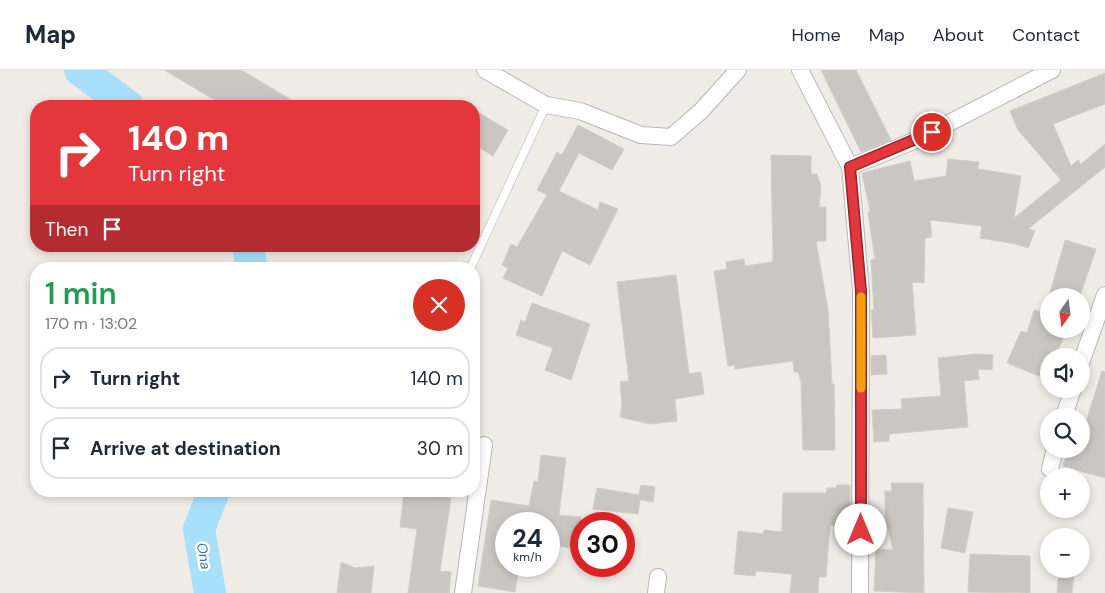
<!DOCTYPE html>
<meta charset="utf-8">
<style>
:root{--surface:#fff;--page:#f6f6f7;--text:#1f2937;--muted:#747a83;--line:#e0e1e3}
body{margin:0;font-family:"DM Sans",sans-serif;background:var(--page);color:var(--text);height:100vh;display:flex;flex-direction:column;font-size:19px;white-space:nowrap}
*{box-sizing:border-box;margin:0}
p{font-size:16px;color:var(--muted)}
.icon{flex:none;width:28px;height:28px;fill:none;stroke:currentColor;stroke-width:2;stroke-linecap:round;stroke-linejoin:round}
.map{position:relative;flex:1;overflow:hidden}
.sheet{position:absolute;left:30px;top:192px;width:450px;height:235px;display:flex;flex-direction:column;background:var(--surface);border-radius:20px;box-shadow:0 2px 8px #0003}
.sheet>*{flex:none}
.top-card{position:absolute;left:30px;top:30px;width:450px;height:152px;border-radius:20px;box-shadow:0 2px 8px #0003;background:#e3373c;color:#fff;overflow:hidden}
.needle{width:32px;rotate:194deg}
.tools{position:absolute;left:1040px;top:218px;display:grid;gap:10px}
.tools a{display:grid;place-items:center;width:50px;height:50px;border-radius:50%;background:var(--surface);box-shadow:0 2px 8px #0003;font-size:25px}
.speed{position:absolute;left:495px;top:442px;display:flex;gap:10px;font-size:25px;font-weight:700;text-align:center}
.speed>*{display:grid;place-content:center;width:65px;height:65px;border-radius:50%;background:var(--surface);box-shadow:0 2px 8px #0003;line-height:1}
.speed small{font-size:12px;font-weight:400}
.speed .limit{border:8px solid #d22;background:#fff;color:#111}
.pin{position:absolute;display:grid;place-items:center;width:42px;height:42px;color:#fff;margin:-21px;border:2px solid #fff;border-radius:50%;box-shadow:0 1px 5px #0007}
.me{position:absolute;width:55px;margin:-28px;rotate:0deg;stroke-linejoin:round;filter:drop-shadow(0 0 4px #0008)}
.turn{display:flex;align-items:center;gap:18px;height:105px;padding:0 15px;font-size:22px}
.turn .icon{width:65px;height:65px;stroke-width:2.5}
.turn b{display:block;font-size:35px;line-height:42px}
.then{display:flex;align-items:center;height:48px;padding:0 15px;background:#0003;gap:10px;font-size:19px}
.round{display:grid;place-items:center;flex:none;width:52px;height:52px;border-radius:26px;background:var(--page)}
.summary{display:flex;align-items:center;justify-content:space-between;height:85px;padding:0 15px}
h1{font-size:30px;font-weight:600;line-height:38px;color:#1e9e55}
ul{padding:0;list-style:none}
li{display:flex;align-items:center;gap:15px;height:62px;margin:0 10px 8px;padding:0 5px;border:2px solid var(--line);border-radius:20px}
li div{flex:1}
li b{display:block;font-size:19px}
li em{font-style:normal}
header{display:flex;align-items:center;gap:30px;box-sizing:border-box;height:70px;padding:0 25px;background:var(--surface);border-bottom:1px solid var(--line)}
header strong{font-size:24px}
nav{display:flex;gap:28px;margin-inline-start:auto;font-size:18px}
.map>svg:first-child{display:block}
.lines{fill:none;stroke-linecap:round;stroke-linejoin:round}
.river{stroke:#a8e0fc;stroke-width:32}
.building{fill:#cac7c2;stroke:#d3cdc4}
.service-casing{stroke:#b3b6ba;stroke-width:9}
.minor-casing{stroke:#b3b6ba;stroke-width:18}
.service{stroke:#fff;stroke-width:8}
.minor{stroke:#fff;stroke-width:16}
.route-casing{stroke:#942427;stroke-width:12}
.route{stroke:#e3373c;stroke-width:9}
.slow{stroke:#f59e0b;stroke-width:9}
.labels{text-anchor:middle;stroke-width:5;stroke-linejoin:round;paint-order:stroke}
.water-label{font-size:14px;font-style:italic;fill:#3f779c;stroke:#fff}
</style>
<header>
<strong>Map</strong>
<nav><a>Home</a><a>Map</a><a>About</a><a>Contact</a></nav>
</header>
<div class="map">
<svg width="1105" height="523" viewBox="0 0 1105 523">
<rect width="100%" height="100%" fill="#efece5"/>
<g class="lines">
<path class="river" d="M 80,0 L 128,36
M 248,176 L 252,199
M 210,523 L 199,459 L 214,421"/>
</g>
<path class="building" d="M 164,0 L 241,0 L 302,36 L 225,36 Z
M 821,0 L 856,0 L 891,70 L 861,82 Z
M 1105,3 L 1105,34 L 1053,54 L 1071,96 L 1078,90 L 1081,94 L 1105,74 L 1105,97 L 1028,159 L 1035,161 L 1028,178 L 1016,174 L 980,168 L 982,156 L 930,150 L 932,167 L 925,168 L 924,213 L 912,212 L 916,265 L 873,268 L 871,240 L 874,240 L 871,190 L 875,189 L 868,142 L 870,141 L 862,103 L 910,91 L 914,111 L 946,106 L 948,89 L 979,92 L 978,99 L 1021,106 L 1014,148 L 1061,110 L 1018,60 L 1010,41 Z
M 474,40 L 508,60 L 493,86 L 474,74 Z
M 578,55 L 624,79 L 612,100 L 579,83 L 559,121 L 598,140 L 600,132 L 618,139 L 590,195 L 562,181 L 542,226 L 503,208 L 508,198 L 502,195 L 511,174 L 517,177 L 547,125 L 537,120 L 557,82 L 562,85 Z
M 771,85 L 811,86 L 811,104 L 817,104 L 821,116 L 819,137 L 826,137 L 826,171 L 816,171 L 828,239 L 832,314 L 834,314 L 835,380 L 803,380 L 801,312 L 798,302 L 794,302 L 793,291 L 735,299 L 734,295 L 728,296 L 714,201 L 727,199 L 726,192 L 744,189 L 745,196 L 773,192 Z
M 1065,170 L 1096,179 L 1080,226 L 1049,226 Z
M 676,205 L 689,304 L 701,302 L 704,324 L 675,329 L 677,351 L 650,354 L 620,347 L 622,335 L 620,312 L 629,311 L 617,212 Z
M 532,233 L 590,254 L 571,310 L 545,300 L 553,278 L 516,265 L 521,250 L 525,252 Z
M 1034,240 L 1049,244 L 1049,259 L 1067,259 L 1055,286 L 1049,286 L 1049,310 L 1007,293 L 1021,261 L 1027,263 Z
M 976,284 L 993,285 L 992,300 L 978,299 L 979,309 L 964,311 L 968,357 L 889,364 L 889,371 L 874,372 L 872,340 L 902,339 L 901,329 L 941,326 L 938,288 Z
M 886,285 L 887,304 L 871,305 L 871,286 Z
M 1102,301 L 1105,302 L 1105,408 L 1063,396 L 1068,379 L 1081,379 L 1081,351 L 1086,352 Z
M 541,385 L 566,388 L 559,445 L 581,447 L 581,480 L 549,474 L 549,454 L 506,454 L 506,496 L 519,496 L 515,522 L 478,516 L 491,430 L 529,436 L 534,411 L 538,412 Z
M 891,413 L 923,413 L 924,523 L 874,521 L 876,479 L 893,480 L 885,444 L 885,421 L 892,421 Z
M 641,415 L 655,417 L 653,432 L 640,430 L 638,444 L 593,439 L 597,418 L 639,425 Z
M 837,415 L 850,415 L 850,455 L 830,455 L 826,507 L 819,507 L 818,523 L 790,523 L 792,504 L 756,501 L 755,506 L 734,504 L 738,461 L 763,464 L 764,460 L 782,462 L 783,423 L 826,423 L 827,418 L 836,418 Z
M 404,422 L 451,428 L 440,501 L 451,502 L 449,523 L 408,523 L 417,459 L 400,457 Z
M 948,438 L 973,442 L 965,483 L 941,478 Z
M 970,484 L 1030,486 L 1030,523 L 968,522 Z
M 341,492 L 355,498 L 374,496 L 371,523 L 337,523 Z
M 1059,500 L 1074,501 L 1072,523 L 1057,523 Z"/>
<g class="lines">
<defs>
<path id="service" d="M 470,199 L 546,35"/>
<path id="minor" d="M 485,0 L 546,35 L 580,41 L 641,65 L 671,67 L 701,41 L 738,0
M 800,0 L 850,97 L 861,221 L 860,523
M 850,97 L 916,70 L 1052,0
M 1081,293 L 1105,225
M 1064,346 L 1073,319
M 1050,399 L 1055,379
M 463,523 L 484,375
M 656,523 L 658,507"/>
</defs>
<use href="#service" class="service-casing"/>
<use href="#minor" class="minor-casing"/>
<use href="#service" class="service"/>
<use href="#minor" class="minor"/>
</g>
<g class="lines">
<defs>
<path id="route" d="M 861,460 L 861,221 L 850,97 L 932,62"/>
</defs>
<use href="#route" class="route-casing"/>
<use href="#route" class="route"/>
<path class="slow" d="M 861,318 L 861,227"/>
</g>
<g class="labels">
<g class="water-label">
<text transform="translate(204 486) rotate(80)" y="5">Ona</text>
</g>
</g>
</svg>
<div class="tools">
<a><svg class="needle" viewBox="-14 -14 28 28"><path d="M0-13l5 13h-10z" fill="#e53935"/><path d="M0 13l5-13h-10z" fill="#747a83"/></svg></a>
<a><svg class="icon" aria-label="sound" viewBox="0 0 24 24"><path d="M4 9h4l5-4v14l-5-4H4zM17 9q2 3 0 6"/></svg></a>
<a><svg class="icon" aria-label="search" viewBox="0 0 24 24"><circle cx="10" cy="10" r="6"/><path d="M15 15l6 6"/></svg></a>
<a>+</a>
<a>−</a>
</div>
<div class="speed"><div>24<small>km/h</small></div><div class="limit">30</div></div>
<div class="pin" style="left:932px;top:62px;background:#d93025"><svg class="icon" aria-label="arrive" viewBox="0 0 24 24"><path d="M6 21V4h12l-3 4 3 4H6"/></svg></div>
<svg class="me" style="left:861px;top:460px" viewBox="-20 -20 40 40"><circle r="19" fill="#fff"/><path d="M0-13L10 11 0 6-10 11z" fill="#e3373c"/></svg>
<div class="top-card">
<div class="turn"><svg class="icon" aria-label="right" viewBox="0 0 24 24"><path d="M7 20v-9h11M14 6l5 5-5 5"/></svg><div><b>140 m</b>Turn right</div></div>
<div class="then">Then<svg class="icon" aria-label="arrive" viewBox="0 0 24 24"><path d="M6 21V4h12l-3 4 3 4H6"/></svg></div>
</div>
<section class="sheet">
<div class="summary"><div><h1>1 min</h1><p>170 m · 13:02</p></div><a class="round" style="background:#d93025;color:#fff"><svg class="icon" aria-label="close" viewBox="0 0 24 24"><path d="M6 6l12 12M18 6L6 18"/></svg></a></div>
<ul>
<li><svg class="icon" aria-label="right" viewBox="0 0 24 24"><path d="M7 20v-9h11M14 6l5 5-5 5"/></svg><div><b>Turn right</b></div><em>140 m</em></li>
<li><svg class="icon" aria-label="arrive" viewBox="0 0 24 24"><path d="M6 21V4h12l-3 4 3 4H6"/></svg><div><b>Arrive at destination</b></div><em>30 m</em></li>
</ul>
</section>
</div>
